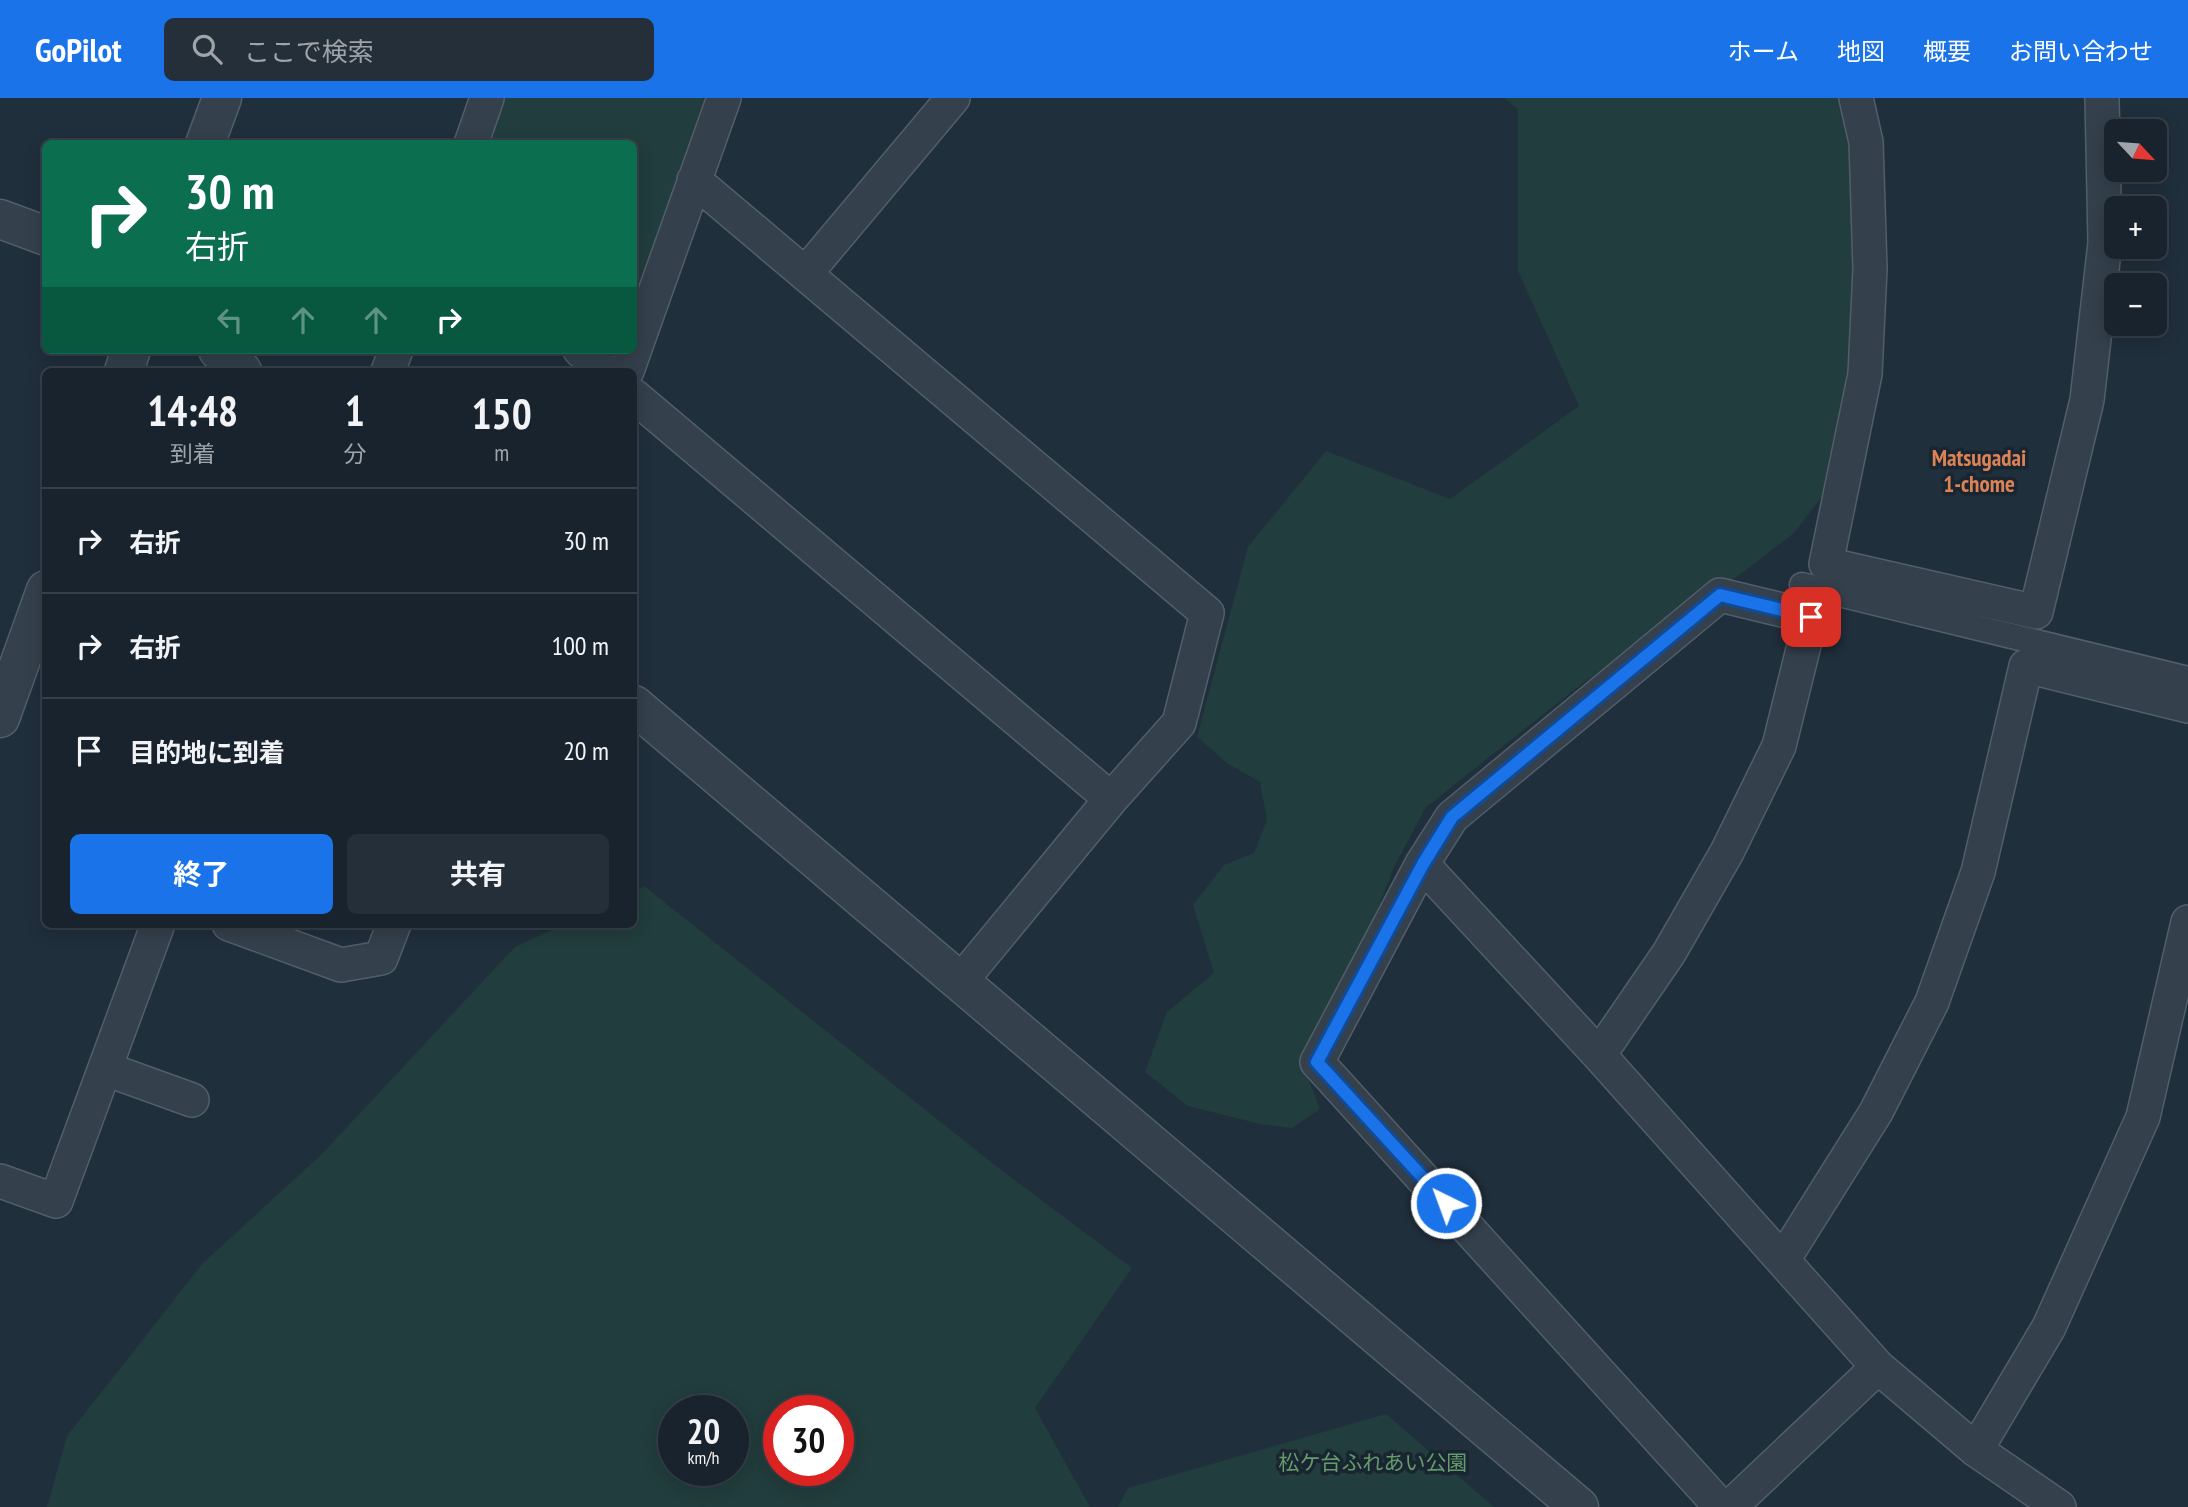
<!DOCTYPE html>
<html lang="ja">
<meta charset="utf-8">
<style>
:root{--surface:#18232d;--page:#252f39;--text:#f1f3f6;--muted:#9fa4aa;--line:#364049;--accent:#1a73e8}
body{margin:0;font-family:"PT Sans Narrow","Noto Sans JP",sans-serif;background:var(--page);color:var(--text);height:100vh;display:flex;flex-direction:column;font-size:26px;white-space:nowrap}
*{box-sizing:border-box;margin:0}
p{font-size:23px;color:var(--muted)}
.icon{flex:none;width:38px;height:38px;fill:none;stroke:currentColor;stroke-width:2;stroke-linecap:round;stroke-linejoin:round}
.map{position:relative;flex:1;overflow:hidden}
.panel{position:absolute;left:42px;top:270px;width:595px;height:560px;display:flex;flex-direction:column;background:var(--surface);border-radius:10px;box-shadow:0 4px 18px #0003,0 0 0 2px var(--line)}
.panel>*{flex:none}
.hud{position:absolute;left:42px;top:42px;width:595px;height:214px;border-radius:10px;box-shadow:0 4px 18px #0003,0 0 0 2px var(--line);background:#0b6e4f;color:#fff;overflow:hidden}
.needle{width:46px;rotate:116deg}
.fabs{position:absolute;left:2104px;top:21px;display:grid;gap:14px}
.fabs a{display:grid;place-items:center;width:63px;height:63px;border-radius:10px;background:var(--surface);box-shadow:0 4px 18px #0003,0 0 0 2px var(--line);font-size:35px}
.speed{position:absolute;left:658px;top:1297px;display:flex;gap:14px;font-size:35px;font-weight:700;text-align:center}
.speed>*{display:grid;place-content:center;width:91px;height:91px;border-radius:50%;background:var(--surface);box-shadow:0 4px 18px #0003,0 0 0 2px var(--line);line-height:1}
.speed small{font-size:18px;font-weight:400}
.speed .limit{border:10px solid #d22;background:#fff;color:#111}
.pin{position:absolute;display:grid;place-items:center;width:60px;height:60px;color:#fff;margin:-30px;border-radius:14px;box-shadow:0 4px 10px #0006}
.me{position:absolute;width:77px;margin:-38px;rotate:318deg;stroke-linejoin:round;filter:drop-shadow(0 0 5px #0008)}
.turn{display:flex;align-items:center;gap:24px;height:147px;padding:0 28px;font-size:32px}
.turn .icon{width:91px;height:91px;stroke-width:2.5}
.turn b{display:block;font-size:49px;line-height:60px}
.lanes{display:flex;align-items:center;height:66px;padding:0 28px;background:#0003;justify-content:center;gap:35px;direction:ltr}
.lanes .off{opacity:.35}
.eta{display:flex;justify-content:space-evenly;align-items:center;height:119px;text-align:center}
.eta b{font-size:42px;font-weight:700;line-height:49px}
.action{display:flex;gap:14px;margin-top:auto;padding:14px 28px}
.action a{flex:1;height:80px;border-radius:10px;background:var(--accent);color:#fff;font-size:28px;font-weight:700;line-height:80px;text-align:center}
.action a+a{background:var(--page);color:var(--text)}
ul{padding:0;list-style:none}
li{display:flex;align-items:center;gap:21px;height:105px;padding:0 28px;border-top:2px solid var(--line)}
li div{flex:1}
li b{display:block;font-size:26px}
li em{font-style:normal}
header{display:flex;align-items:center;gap:42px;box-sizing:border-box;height:98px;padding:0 35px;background:var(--accent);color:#fff}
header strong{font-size:33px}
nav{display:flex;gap:38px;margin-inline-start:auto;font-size:24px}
.search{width:490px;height:63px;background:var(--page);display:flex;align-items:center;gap:18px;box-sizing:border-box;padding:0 24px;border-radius:10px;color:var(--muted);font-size:26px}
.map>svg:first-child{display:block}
.green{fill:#223d3d;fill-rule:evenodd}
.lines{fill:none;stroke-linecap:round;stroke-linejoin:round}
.pedestrian-casing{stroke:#525e6a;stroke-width:27}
.minor-casing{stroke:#525e6a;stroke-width:36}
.tertiary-casing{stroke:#525e6a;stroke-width:41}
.pedestrian{stroke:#34404c;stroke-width:24}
.minor{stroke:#34404c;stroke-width:33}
.tertiary{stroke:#34404c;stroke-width:38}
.route-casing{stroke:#114b97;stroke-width:18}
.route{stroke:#1a73e8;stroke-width:12}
.labels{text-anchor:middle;stroke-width:7;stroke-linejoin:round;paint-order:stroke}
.park-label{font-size:21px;fill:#649b6b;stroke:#192531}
.neighbourhood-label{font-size:23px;font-weight:bold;fill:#dc8356;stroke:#192531}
</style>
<header>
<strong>GoPilot</strong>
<div class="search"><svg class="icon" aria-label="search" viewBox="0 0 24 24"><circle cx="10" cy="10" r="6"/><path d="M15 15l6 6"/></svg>ここで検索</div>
<nav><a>ホーム</a><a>地図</a><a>概要</a><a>お問い合わせ</a></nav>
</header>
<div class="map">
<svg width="2188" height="1409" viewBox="0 0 2188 1409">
<rect width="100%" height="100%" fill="#202f3c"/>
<path class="green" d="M 497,0 L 702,0 L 716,6 L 634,239 L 634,46 L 481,46 Z
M 1504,0 L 1842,0 L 1853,78 L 1857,170 L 1847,286 L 1827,392 L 1794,435 L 1746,472 L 1583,585 L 1426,709 L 1394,769 L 1361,855 L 1307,977 L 1320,1011 L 1292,1030 L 1260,1026 L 1188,1008 L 1145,974 L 1167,914 L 1214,875 L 1193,807 L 1224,767 L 1254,755 L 1267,722 L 1260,684 L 1227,665 L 1197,639 L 1248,449 L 1326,353 L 1450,401 L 1579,308 L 1518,173 L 1518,11 Z
M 644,788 L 996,1068 L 1132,1170 L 1035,1310 L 1090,1409 L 47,1409 L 67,1338 L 203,1165 L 321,1057 L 515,849 L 564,826 L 634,826 L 634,793 ZM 733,1312 L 733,1372 L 674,1372 L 674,1312 ZM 838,1312 L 838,1372 L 779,1372 L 779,1312 Z
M 1386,1316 L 1494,1409 L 1118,1409 L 1128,1390 Z"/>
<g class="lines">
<defs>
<path id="pedestrian" d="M 1802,487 L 2188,581"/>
<path id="minor" d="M 1856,0 L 1866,44 L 1870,171 L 1865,276 L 1826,466 L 2036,514 L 2087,302 L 2105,145 L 2102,0
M 471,46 L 487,0
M 694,82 L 1207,515 L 1179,625 L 1111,701 L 960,884
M 806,175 L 953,0
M 580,252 L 605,273
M 388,273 L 396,252
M 627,273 L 724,0
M 634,298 L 1111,701
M 1422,766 L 1599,957 L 1878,1269 L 1976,1352 L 2059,1409
M 229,826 L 341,867 L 381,860 L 394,826
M 1599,957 L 1669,855 L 1727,754 L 1779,648 L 1811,519 L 1720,497 L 1452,719 L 1422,766 L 1317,964 L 1721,1409
M 106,971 L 192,1002
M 0,1083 L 56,1103 L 158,826
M 1783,1162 L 1876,1014 L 1932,904 L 1978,774 L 2026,568 L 2188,608
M 1976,1352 L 2049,1229 L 2143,1019 L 2188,824
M 1730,1409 L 1878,1269"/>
<path id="tertiary" d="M 205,46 L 222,0
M 0,121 L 46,138
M 218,252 L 242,273
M 124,273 L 131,252
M 634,607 L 1579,1409
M 0,620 L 46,492"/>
</defs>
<use href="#pedestrian" class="pedestrian-casing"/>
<use href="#minor" class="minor-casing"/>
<use href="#tertiary" class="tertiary-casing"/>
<use href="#pedestrian" class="pedestrian"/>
<use href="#minor" class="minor"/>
<use href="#tertiary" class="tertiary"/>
</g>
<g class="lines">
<defs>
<path id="route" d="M 1446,1105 L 1317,964 L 1423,766 L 1452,719 L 1720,497 L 1811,519"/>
</defs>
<use href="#route" class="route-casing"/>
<use href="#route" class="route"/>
</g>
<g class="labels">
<g class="park-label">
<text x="1373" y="1372">松ケ台ふれあい公園</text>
</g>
<g class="neighbourhood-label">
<text x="1979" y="368">Matsugadai<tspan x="1979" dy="26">1-chome</tspan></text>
</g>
</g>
</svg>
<div class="fabs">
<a><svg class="needle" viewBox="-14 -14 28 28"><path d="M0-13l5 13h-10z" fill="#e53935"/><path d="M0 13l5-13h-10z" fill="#9fa4aa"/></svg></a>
<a>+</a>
<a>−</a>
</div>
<div class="speed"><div>20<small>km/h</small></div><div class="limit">30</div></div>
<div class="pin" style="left:1811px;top:519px;background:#d93025"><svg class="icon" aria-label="arrive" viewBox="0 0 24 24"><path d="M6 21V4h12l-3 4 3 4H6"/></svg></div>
<svg class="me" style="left:1446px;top:1105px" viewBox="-20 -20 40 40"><circle r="17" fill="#1a73e8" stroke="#fff" stroke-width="3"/><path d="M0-11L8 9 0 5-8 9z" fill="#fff"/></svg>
<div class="hud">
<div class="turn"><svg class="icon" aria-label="right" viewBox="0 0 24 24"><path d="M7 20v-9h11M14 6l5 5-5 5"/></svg><div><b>30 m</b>右折</div></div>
<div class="lanes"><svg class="icon off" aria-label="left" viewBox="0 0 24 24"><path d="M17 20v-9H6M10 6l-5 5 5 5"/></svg><svg class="icon off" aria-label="ahead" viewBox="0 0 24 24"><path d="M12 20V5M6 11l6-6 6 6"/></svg><svg class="icon off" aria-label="ahead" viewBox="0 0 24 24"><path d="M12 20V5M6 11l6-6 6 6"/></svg><svg class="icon" aria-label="right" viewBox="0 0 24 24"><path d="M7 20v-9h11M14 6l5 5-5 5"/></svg></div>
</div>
<section class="panel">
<div class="eta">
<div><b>14:48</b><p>到着</p></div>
<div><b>1</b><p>分</p></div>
<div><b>150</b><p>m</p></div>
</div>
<ul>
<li><svg class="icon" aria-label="right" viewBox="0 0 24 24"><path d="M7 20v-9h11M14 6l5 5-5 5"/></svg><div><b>右折</b></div><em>30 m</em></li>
<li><svg class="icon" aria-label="right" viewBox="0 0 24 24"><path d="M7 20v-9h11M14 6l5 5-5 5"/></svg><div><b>右折</b></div><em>100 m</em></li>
<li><svg class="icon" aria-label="arrive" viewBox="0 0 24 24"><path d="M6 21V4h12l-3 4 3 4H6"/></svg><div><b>目的地に到着</b></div><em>20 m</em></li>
</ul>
<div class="action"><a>終了</a><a>共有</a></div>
</section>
</div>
